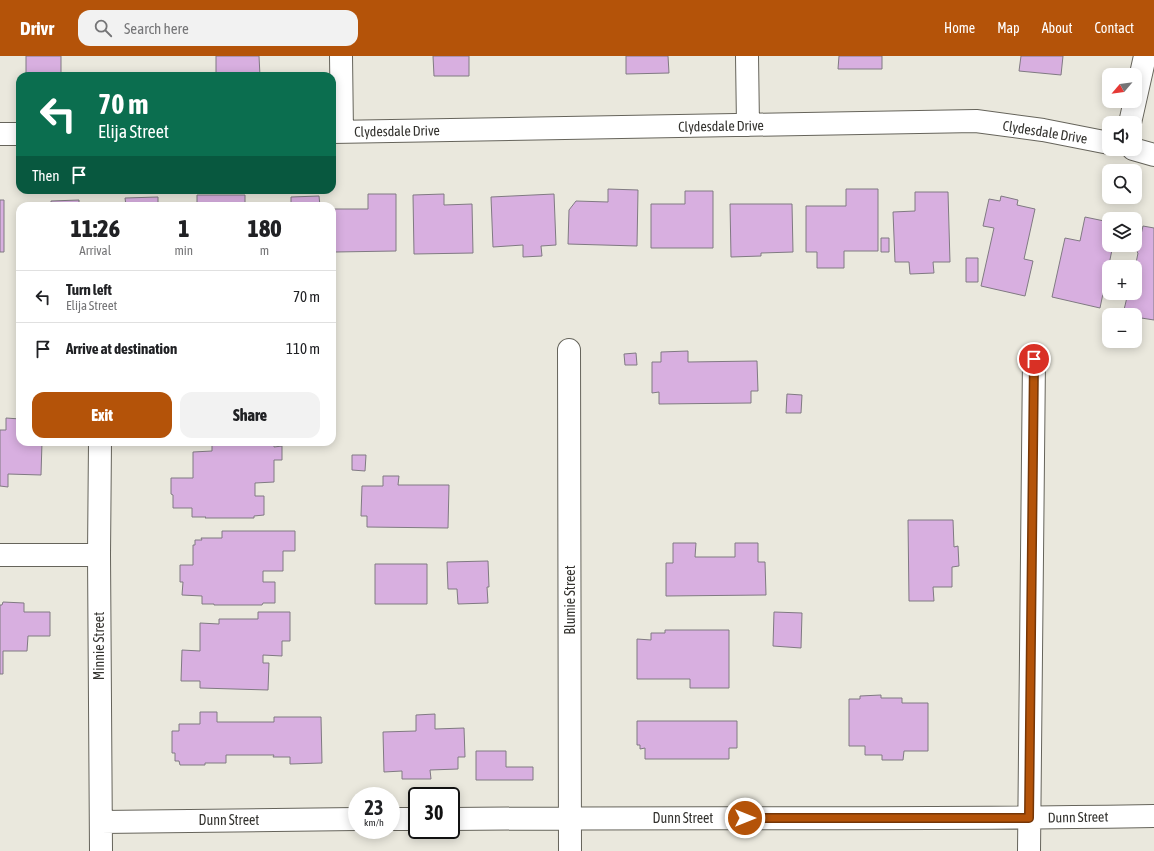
<!DOCTYPE html>
<meta charset="utf-8">
<style>
:root{--surface:#fff;--page:#f2f2f2;--text:#202124;--muted:#757577;--line:#e0e0e0;--accent:#b45309}
body{margin:0;font-family:"Asap Condensed",sans-serif;background:var(--page);color:var(--text);height:100vh;display:flex;flex-direction:column;font-size:15px;white-space:nowrap}
*{box-sizing:border-box;margin:0}
p{font-size:13px;color:var(--muted)}
.icon{flex:none;width:22px;height:22px;fill:none;stroke:currentColor;stroke-width:2;stroke-linecap:round;stroke-linejoin:round}
.map{position:relative;flex:1;overflow:hidden}
.panel{position:absolute;left:16px;top:146px;width:320px;height:244px;display:flex;flex-direction:column;background:var(--surface);border-radius:12px;box-shadow:0 2px 10px #0003}
.panel>*{flex:none}
.hud{position:absolute;left:16px;top:16px;width:320px;height:122px;border-radius:12px;box-shadow:0 2px 10px #0003;background:#0b6e4f;color:#fff;overflow:hidden}
.needle{width:26px;rotate:241deg}
.buttons{position:absolute;left:1102px;top:12px;display:grid;gap:8px}
.buttons a{display:grid;place-items:center;width:40px;height:40px;border-radius:8px;background:var(--surface);box-shadow:0 2px 10px #0003;font-size:20px}
.speed{position:absolute;left:348px;top:731px;display:flex;gap:8px;font-size:20px;font-weight:700;text-align:center}
.speed>*{display:grid;place-content:center;width:52px;height:52px;border-radius:50%;background:var(--surface);box-shadow:0 2px 10px #0003;line-height:1}
.speed small{font-size:10px;font-weight:400}
.speed .limit{border:2px solid #111;border-radius:6px;background:#fff;color:#111}
.pin{position:absolute;display:grid;place-items:center;width:34px;height:34px;color:#fff;margin:-17px;border:2px solid #fff;border-radius:50%;box-shadow:0 1px 4px #0007}
.me{position:absolute;width:44px;margin:-22px;rotate:90deg;stroke-linejoin:round;filter:drop-shadow(0 0 3px #0008)}
.turn{display:flex;align-items:center;gap:14px;height:84px;padding:0 16px;font-size:18px}
.turn .icon{width:52px;height:52px;stroke-width:2.5}
.turn b{display:block;font-size:28px;line-height:34px}
.then{display:flex;align-items:center;height:38px;padding:0 16px;background:#0003;gap:8px;font-size:15px}
.eta{display:flex;justify-content:space-evenly;align-items:center;height:68px;text-align:center}
.eta b{font-size:24px;font-weight:800;line-height:28px}
.button{display:flex;gap:8px;margin-top:auto;padding:8px 16px}
.button a{flex:1;height:46px;border-radius:12px;background:var(--accent);color:#fff;font-size:16px;font-weight:800;line-height:46px;text-align:center}
.button a+a{background:var(--page);color:var(--text)}
ul{padding:0;list-style:none}
li{display:flex;align-items:center;gap:12px;height:52px;padding:0 16px;border-top:1px solid var(--line)}
li div{flex:1}
li b{display:block;font-size:15px}
li em{font-style:normal}
header{display:flex;align-items:center;gap:24px;box-sizing:border-box;height:56px;padding:0 20px;background:var(--accent);color:#fff}
header strong{font-size:19px}
nav{display:flex;gap:22px;margin-inline-start:auto;font-size:14px}
.search{width:280px;height:36px;background:var(--page);display:flex;align-items:center;gap:10px;box-sizing:border-box;padding:0 14px;border-radius:12px;color:var(--muted);font-size:15px}
.map>svg:first-child{display:block}
.building{fill:#d8afe0;stroke:#807a82}
.lines{fill:none;stroke-linecap:round;stroke-linejoin:round}
.minor-casing{stroke:#66645b;stroke-width:24}
.minor{stroke:#fff;stroke-width:22}
.route-casing{stroke:#753606;stroke-width:10}
.route{stroke:#b45309;stroke-width:7}
.labels{text-anchor:middle;stroke-width:4;stroke-linejoin:round;paint-order:stroke}
.street-label{font-size:14px;fill:#34332f;stroke:#fff}
</style>
<header>
<strong>Drivr</strong>
<div class="search"><svg class="icon" aria-label="search" viewBox="0 0 24 24"><circle cx="10" cy="10" r="6"/><path d="M15 15l6 6"/></svg>Search here</div>
<nav><a>Home</a><a>Map</a><a>About</a><a>Contact</a></nav>
</header>
<div class="map">
<svg width="1154" height="795" viewBox="0 0 1154 795">
<rect width="100%" height="100%" fill="#eae8dd"/>
<path class="building" d="M 26,0 L 61,0 L 61,20 L 26,20 Z
M 216,0 L 259,0 L 260,20 L 216,20 Z
M 433,0 L 469,0 L 469,20 L 434,20 Z
M 626,0 L 668,0 L 669,17 L 626,18 Z
M 839,0 L 882,0 L 882,13 L 838,13 Z
M 1021,0 L 1063,0 L 1061,19 L 1019,15 Z
M 608,133 L 638,134 L 637,190 L 568,188 L 569,154 L 576,145 L 608,146 Z
M 846,133 L 878,133 L 878,195 L 844,195 L 844,212 L 817,212 L 817,196 L 806,196 L 806,150 L 846,150 Z
M 685,135 L 713,135 L 713,192 L 651,192 L 651,148 L 685,148 Z
M 915,136 L 948,136 L 950,206 L 933,206 L 934,217 L 910,218 L 909,206 L 895,206 L 893,156 L 915,155 Z
M 368,138 L 396,138 L 396,195 L 335,196 L 334,153 L 368,153 Z
M 444,138 L 444,149 L 472,148 L 473,197 L 414,198 L 413,139 Z
M 554,138 L 556,189 L 541,190 L 542,200 L 523,201 L 523,189 L 493,191 L 491,141 Z
M 197,139 L 245,139 L 245,150 L 197,150 Z
M 319,140 L 320,150 L 291,150 L 291,141 Z
M 1001,140 L 1018,144 L 1017,149 L 1035,153 L 1024,203 L 1033,205 L 1025,240 L 981,230 L 994,172 L 983,170 L 989,143 L 1000,145 Z
M 158,141 L 158,150 L 126,150 L 125,142 Z
M 0,144 L 4,144 L 4,196 L 0,196 Z
M 79,144 L 79,150 L 51,150 L 51,145 Z
M 730,148 L 792,148 L 793,196 L 761,197 L 761,200 L 731,201 Z
M 17,159 L 20,159 L 20,201 L 18,201 Z
M 1085,161 L 1109,166 L 1109,189 L 1113,189 L 1100,252 L 1052,241 L 1065,182 L 1080,185 Z
M 1143,170 L 1154,172 L 1154,264 L 1135,261 L 1135,259 L 1123,258 L 1128,237 L 1135,237 L 1135,212 L 1138,197 L 1137,196 Z
M 881,182 L 889,182 L 889,196 L 881,196 Z
M 966,202 L 978,202 L 978,226 L 966,226 Z
M 688,295 L 688,306 L 757,305 L 758,335 L 751,335 L 751,347 L 659,348 L 659,336 L 652,337 L 652,306 L 661,306 L 661,296 Z
M 636,297 L 637,309 L 625,309 L 624,298 Z
M 787,338 L 802,339 L 801,357 L 786,357 Z
M 6,362 L 20,363 L 20,386 L 42,386 L 41,419 L 8,418 L 8,431 L 0,430 L 0,374 L 6,374 Z
M 274,386 L 274,391 L 282,390 L 282,404 L 274,404 L 274,426 L 255,427 L 255,440 L 264,440 L 264,459 L 254,460 L 254,462 L 205,462 L 206,461 L 192,461 L 192,452 L 173,452 L 173,439 L 171,438 L 171,422 L 193,422 L 193,396 L 212,395 L 212,387 Z
M 352,399 L 366,399 L 365,415 L 352,414 Z
M 383,420 L 399,420 L 398,429 L 449,429 L 448,472 L 367,471 L 367,460 L 361,460 L 362,430 L 383,430 Z
M 908,464 L 953,464 L 954,491 L 958,490 L 959,510 L 952,511 L 952,531 L 933,531 L 934,545 L 909,545 Z
M 222,475 L 295,475 L 295,495 L 283,495 L 283,515 L 263,515 L 263,526 L 275,526 L 275,547 L 263,547 L 262,549 L 214,549 L 214,548 L 202,548 L 202,540 L 182,539 L 183,526 L 180,526 L 180,509 L 193,509 L 193,489 L 195,489 L 195,484 L 202,484 L 201,482 L 222,482 Z
M 673,487 L 696,487 L 695,501 L 735,501 L 735,487 L 758,487 L 758,506 L 765,506 L 766,539 L 666,540 L 666,507 L 673,507 Z
M 488,505 L 489,531 L 487,531 L 488,547 L 458,548 L 457,533 L 448,533 L 447,506 Z
M 375,508 L 427,508 L 427,548 L 375,548 Z
M 3,546 L 24,547 L 24,556 L 50,556 L 50,580 L 28,580 L 27,595 L 3,595 L 3,618 L 0,618 L 0,549 L 2,549 Z
M 258,556 L 290,556 L 290,585 L 282,585 L 282,600 L 263,599 L 263,607 L 269,607 L 268,634 L 200,632 L 200,625 L 181,625 L 182,594 L 200,595 L 200,567 L 219,568 L 219,563 L 258,563 Z
M 774,556 L 802,557 L 801,592 L 773,590 Z
M 665,574 L 729,574 L 729,632 L 690,632 L 690,623 L 637,623 L 637,583 L 651,584 L 651,577 L 665,577 Z
M 881,639 L 881,642 L 902,642 L 902,647 L 928,647 L 928,695 L 904,695 L 903,704 L 882,704 L 882,699 L 865,699 L 865,690 L 849,690 L 849,643 L 860,643 L 860,640 Z
M 200,656 L 217,656 L 217,666 L 274,666 L 274,661 L 321,661 L 322,707 L 290,708 L 290,701 L 273,701 L 274,699 L 226,699 L 226,707 L 205,707 L 205,709 L 180,709 L 179,705 L 175,705 L 175,697 L 172,697 L 172,675 L 179,675 L 179,668 L 200,668 Z
M 435,658 L 435,673 L 464,672 L 465,701 L 458,701 L 458,713 L 430,714 L 431,723 L 402,723 L 402,715 L 384,716 L 383,676 L 416,675 L 416,659 Z
M 637,665 L 737,665 L 737,692 L 729,692 L 729,703 L 645,703 L 645,692 L 640,693 L 640,689 L 637,689 Z
M 476,695 L 506,695 L 506,711 L 533,711 L 533,724 L 476,724 Z"/>
<g class="lines">
<defs>
<path id="minor" d="M 341,0 L 342,76
M 747,0 L 748,69
M 1130,67 L 1145,0
M 332,76 L 976,65 L 1043,74 L 1109,87
M 0,78 L 20,78
M 1133,93 L 1154,99
M 569,294 L 570,795
M 100,386 L 99,499 L 101,795
M 0,499 L 99,499
M 391,763 L 417,763
M 451,763 C 685,761 920,764 1154,760
M 101,766 L 357,763
M 1029,795 L 1034,303"/>
</defs>
<use href="#minor" class="minor-casing"/>
<use href="#minor" class="minor"/>
</g>
<g class="lines">
<defs>
<path id="route" d="M 745,762 L 1029,762 L 1034,303"/>
</defs>
<use href="#route" class="route-casing"/>
<use href="#route" class="route"/>
</g>
<g class="labels">
<g class="street-label">
<text transform="translate(721 70) rotate(-1)" y="5">Clydesdale Drive</text>
<text transform="translate(397 75) rotate(-1)" y="5">Clydesdale Drive</text>
<text transform="translate(1045 76) rotate(9)" y="5">Clydesdale Drive</text>
<text transform="translate(570 544) rotate(-90)" y="5">Blumie Street</text>
<text transform="translate(99 590) rotate(-90)" y="5">Minnie Street</text>
<text transform="translate(1078 761) rotate(-1)" y="5">Dunn Street</text>
<text x="683" y="767">Dunn Street</text>
<text x="229" y="769">Dunn Street</text>
</g>
</g>
</svg>
<div class="buttons">
<a><svg class="needle" viewBox="-14 -14 28 28"><path d="M0-13l5 13h-10z" fill="#e53935"/><path d="M0 13l5-13h-10z" fill="#757577"/></svg></a>
<a><svg class="icon" aria-label="sound" viewBox="0 0 24 24"><path d="M4 9h4l5-4v14l-5-4H4zM17 9q2 3 0 6"/></svg></a>
<a><svg class="icon" aria-label="search" viewBox="0 0 24 24"><circle cx="10" cy="10" r="6"/><path d="M15 15l6 6"/></svg></a>
<a><svg class="icon" aria-label="layers" viewBox="0 0 24 24"><path d="M12 4l9 5-9 5-9-5zM3 14l9 5 9-5"/></svg></a>
<a>+</a>
<a>−</a>
</div>
<div class="speed"><div>23<small>km/h</small></div><div class="limit">30</div></div>
<div class="pin" style="left:1034px;top:303px;background:#d93025"><svg class="icon" aria-label="arrive" viewBox="0 0 24 24"><path d="M6 21V4h12l-3 4 3 4H6"/></svg></div>
<svg class="me" style="left:745px;top:762px" viewBox="-20 -20 40 40"><circle r="17" fill="#b45309" stroke="#fff" stroke-width="3"/><path d="M0-11L8 9 0 5-8 9z" fill="#fff"/></svg>
<div class="hud">
<div class="turn"><svg class="icon" aria-label="left" viewBox="0 0 24 24"><path d="M17 20v-9H6M10 6l-5 5 5 5"/></svg><div><b>70 m</b>Elija Street</div></div>
<div class="then">Then<svg class="icon" aria-label="arrive" viewBox="0 0 24 24"><path d="M6 21V4h12l-3 4 3 4H6"/></svg></div>
</div>
<section class="panel">
<div class="eta">
<div><b>11:26</b><p>Arrival</p></div>
<div><b>1</b><p>min</p></div>
<div><b>180</b><p>m</p></div>
</div>
<ul>
<li><svg class="icon" aria-label="left" viewBox="0 0 24 24"><path d="M17 20v-9H6M10 6l-5 5 5 5"/></svg><div><b>Turn left</b><p>Elija Street</p></div><em>70 m</em></li>
<li><svg class="icon" aria-label="arrive" viewBox="0 0 24 24"><path d="M6 21V4h12l-3 4 3 4H6"/></svg><div><b>Arrive at destination</b></div><em>110 m</em></li>
</ul>
<div class="button"><a>Exit</a><a>Share</a></div>
</section>
</div>
